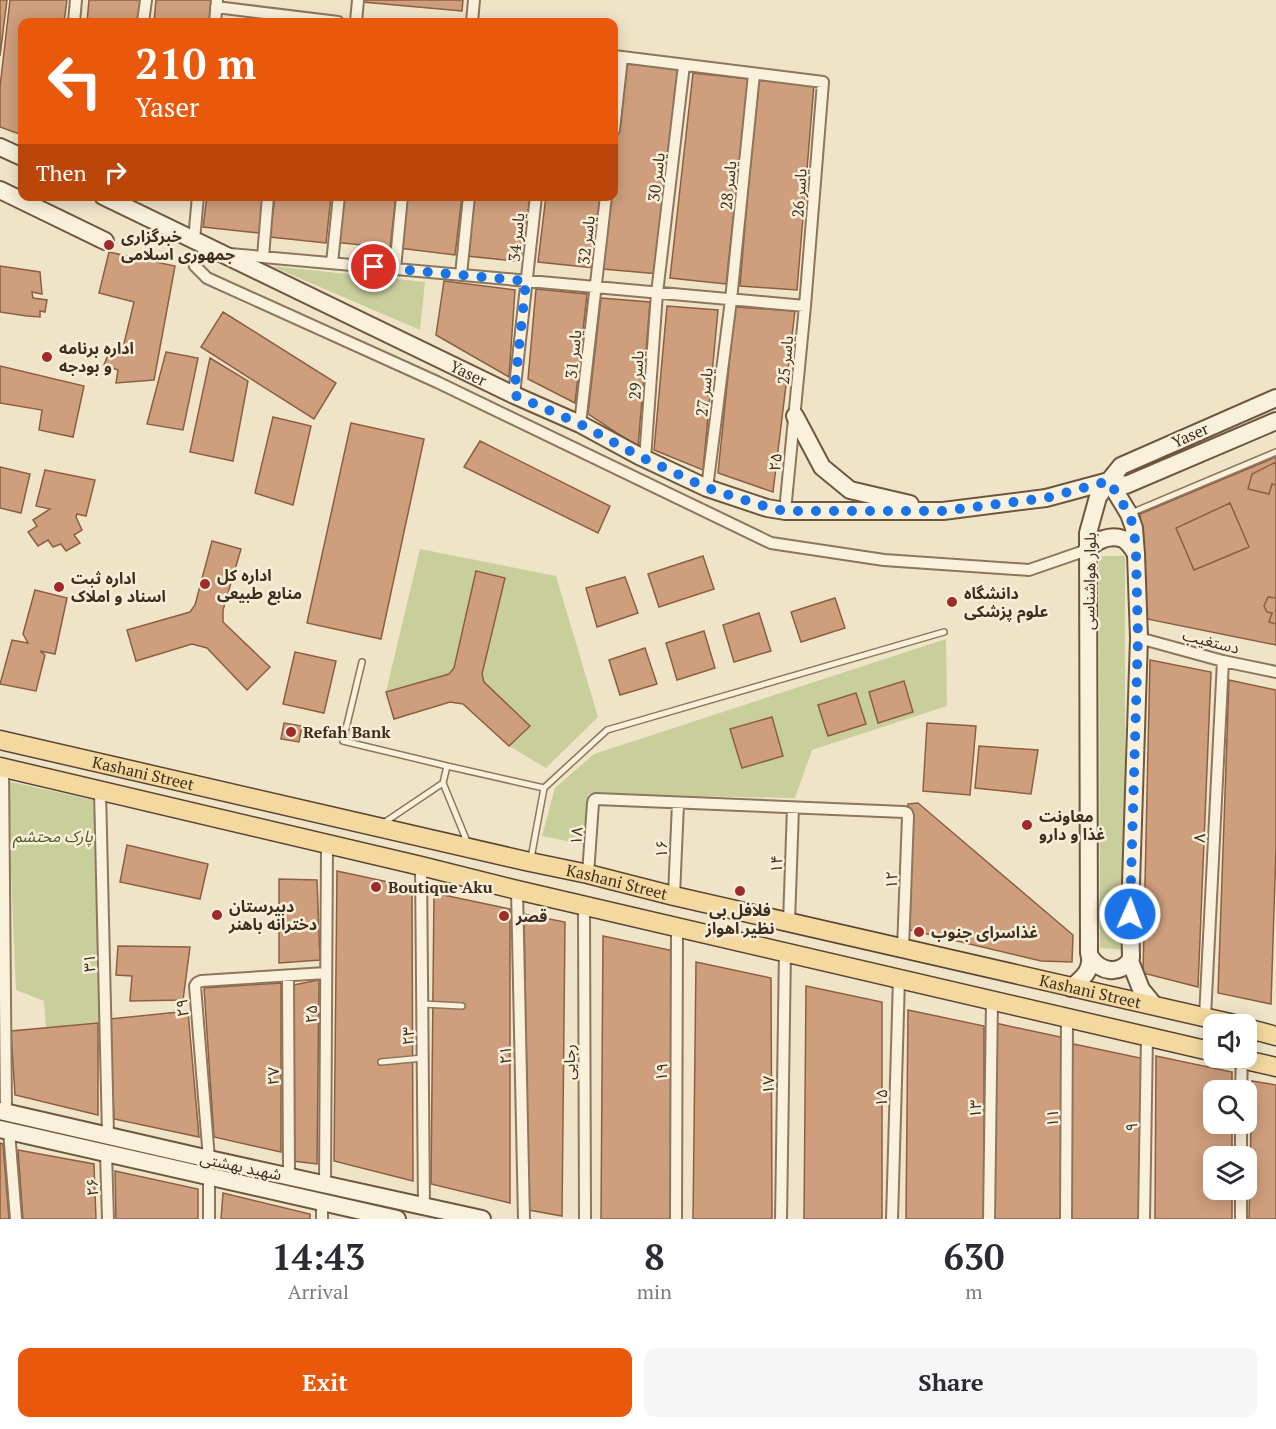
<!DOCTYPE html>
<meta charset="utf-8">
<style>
:root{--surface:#fff;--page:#f7f7f7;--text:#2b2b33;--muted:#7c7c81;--accent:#ea580c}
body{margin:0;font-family:"PT Serif","Noto Sans Arabic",serif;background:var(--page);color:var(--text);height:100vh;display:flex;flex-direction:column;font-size:22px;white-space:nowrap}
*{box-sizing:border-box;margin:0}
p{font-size:20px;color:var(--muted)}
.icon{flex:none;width:33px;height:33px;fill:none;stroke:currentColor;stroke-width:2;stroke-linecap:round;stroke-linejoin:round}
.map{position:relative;height:1219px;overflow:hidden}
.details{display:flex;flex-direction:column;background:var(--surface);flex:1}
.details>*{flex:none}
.guide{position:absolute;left:18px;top:18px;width:600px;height:183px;border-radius:12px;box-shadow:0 3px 15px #0003;background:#ea580c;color:#fff;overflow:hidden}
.controls{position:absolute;left:1203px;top:1014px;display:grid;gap:12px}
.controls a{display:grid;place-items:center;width:54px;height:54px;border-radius:12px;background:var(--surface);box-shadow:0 3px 15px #0003;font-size:30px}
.pin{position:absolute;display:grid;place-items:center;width:51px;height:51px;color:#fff;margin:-26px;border:3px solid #fff;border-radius:50%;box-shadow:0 2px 6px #0007}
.me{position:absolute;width:66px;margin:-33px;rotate:2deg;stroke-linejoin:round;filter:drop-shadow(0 0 4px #0008)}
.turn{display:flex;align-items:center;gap:21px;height:126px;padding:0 18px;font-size:27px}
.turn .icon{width:78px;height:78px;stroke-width:2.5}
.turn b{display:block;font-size:42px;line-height:51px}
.then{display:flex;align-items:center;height:57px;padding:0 18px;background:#0003;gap:12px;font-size:22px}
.eta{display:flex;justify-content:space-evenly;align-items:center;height:102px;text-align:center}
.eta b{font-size:36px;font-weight:700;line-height:42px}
.button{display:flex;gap:12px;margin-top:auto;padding:12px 18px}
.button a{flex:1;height:69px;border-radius:12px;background:var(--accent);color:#fff;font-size:24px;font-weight:700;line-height:69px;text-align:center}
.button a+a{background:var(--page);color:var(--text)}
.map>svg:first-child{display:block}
.green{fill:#c9cf9b}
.building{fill:#cf9f7d;stroke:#8d5f41;stroke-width:1.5}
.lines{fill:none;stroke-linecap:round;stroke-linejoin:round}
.service-casing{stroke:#8d765c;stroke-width:8}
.minor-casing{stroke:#8d765c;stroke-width:14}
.secondary-casing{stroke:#6f573f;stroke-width:20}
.primary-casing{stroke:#5b4430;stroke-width:21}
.service{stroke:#faf1dc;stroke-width:5}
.minor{stroke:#faf1dc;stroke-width:10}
.secondary{stroke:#faf1dc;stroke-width:16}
.primary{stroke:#f3d9a0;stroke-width:18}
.route{stroke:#1a73e8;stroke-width:10;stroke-dasharray:0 18}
.poi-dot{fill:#9e2a2b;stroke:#f7eed8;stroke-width:2}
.labels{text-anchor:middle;stroke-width:5;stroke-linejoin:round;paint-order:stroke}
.street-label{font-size:16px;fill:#3d2e20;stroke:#f7eed8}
.poi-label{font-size:16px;font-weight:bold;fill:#3d2e20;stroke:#f7eed8;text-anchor:start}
.park-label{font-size:16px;font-style:italic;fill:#4d5a26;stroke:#f7eed8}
</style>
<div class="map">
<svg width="1276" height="1219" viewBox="0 0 1276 1219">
<rect width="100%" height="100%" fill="#f0e4c8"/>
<path class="green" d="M 271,266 L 425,282 L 420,330 Z
M 420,549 L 556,576 L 598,717 L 546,768 L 509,746 L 530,726 L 484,682 L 482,674 L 505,578 L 476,572 L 454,668 L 449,674 L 386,692 Z
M 1099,556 L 1125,556 L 1125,950 L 1100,948 Z
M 946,639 L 947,706 L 812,750 L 795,798 L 588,794 L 586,845 L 542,836 L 555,788 L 594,754 Z
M 7,781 L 97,801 L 101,1023 L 46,1028 L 44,1001 L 16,990 Z"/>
<path class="building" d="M 0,0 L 7,0 L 0,56 Z
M 10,0 L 67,0 L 64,22 L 22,22 L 22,135 L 0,127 L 0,87 Z
M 89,0 L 142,0 L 139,22 L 87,22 Z
M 156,0 L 212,0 L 209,22 L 154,22 Z
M 362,0 L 463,0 L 462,11 L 362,2 Z
M 625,64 L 681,69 L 659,274 L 603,269 L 610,196 L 614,196 L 614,168 Z
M 693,73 L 749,79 L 726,284 L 670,278 Z
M 757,80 L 814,85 L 797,290 L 740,286 Z
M 207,196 L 264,196 L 259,233 L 203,227 Z
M 275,196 L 331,196 L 326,243 L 270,237 Z
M 340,196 L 396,196 L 390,248 L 334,242 Z
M 405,196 L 462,196 L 455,255 L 399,248 Z
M 474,196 L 530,196 L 523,262 L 467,256 Z
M 546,196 L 602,196 L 594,268 L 538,262 Z
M 109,252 L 175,266 L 154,380 L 116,383 L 118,370 L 104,365 L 109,352 L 122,352 L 134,302 L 99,293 Z
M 0,266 L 40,272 L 42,294 L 32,292 L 33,298 L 47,300 L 45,312 L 40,311 L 40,317 L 27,316 L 0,312 Z
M 444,281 L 515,290 L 509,377 L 436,335 Z
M 536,289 L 587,294 L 575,403 L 528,379 Z
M 601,298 L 650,302 L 638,447 L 588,414 Z
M 667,306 L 718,310 L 703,470 L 654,450 Z
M 735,307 L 795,311 L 773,492 L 718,473 Z
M 223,312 L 336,383 L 314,419 L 201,347 Z
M 166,352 L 198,358 L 183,430 L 147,424 Z
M 210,358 L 248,381 L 233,461 L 190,452 Z
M 0,366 L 84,386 L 73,437 L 39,430 L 42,410 L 0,403 Z
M 273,417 L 311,426 L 293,505 L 255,493 Z
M 351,423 L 424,439 L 381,639 L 307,623 Z
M 480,441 L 610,506 L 598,533 L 464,467 Z
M 1276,457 L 1276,645 L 1147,619 L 1140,514 Z
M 1276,458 L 1276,485 L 1272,484 L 1269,494 L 1248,489 L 1252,474 L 1276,462 Z
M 0,467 L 30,474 L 21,513 L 0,508 Z
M 45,470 L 95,480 L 86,516 L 77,514 L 76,517 L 82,530 L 74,535 L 80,543 L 66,551 L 61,544 L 53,547 L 48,540 L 38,546 L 28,532 L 37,526 L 33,520 L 50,509 L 36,506 Z
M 1230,503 L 1249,547 L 1194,570 L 1176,528 Z
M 212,541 L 241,549 L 223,610 L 223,622 L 270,667 L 247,690 L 207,648 L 192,644 L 136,661 L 127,630 L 190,612 L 195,605 Z
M 703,556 L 714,589 L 659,607 L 648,574 Z
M 476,571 L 505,578 L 482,674 L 484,682 L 530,726 L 509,746 L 463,704 L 450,702 L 394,719 L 386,692 L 449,674 L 454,668 Z
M 625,577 L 638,613 L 597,627 L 586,588 Z
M 35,590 L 67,598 L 55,654 L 40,651 L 45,655 L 36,691 L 0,684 L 12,640 L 28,643 L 23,634 Z
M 1268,597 L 1276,598 L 1276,624 L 1269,622 L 1272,613 L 1267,612 L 1264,606 Z
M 835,598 L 845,628 L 801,642 L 791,612 Z
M 759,613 L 771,651 L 734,662 L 723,625 Z
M 704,631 L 715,668 L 677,680 L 666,643 Z
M 645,648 L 657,684 L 620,695 L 609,660 Z
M 295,652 L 336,661 L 324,713 L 283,704 Z
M 1150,660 L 1211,672 L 1198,987 L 1143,973 Z
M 1229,680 L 1276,690 L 1276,847 L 1271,1004 L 1218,993 Z
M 904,681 L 913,712 L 878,723 L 869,692 Z
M 856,693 L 866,724 L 828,736 L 818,705 Z
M 772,717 L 783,756 L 742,768 L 730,729 Z
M 284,723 L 302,726 L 299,742 L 281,739 Z
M 927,723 L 976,726 L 970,795 L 923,791 Z
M 979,746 L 1038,750 L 1031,794 L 975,788 Z
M 918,803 L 1073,935 L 1072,962 L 1041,961 L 910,930 L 911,875 L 908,804 Z
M 127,845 L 208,864 L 200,899 L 120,882 Z
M 337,871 L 412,887 L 413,1181 L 334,1161 Z
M 279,879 L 317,880 L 320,960 L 279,963 Z
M 434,893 L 510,909 L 510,1203 L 431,1184 Z
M 524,914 L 565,922 L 562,1216 L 529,1210 Z
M 603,936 L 679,952 L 679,1219 L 601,1219 Z
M 118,946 L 190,947 L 183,1000 L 130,1001 L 132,976 L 116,975 Z
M 696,962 L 771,978 L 772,1219 L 693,1219 Z
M 319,980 L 317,1164 L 293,1161 L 293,985 Z
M 281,983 L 281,1152 L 214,1137 L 204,988 Z
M 806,986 L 882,1002 L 882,1219 L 804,1219 Z
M 908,1010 L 984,1026 L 984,1219 L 906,1219 Z
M 188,1011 L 199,1137 L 114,1119 L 110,1019 Z
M 98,1023 L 98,1115 L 15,1095 L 11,1031 Z
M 995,1023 L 1070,1039 L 1071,1219 L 993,1219 Z
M 1069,1043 L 1145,1059 L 1145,1219 L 1067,1219 Z
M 1156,1056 L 1232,1072 L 1232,1090 L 1214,1090 L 1214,1124 L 1232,1124 L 1232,1156 L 1214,1156 L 1214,1190 L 1232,1190 L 1232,1219 L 1155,1219 Z
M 1252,1081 L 1276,1085 L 1276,1219 L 1249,1219 Z
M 0,1143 L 3,1144 L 9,1219 L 0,1219 Z
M 18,1150 L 94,1164 L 96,1219 L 23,1219 Z
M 115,1171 L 198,1189 L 198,1219 L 116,1219 Z
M 223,1193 L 310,1214 L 310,1219 L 221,1219 Z"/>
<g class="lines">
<defs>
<path id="service" d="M 1131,513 L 1276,452
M 362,662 L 343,741 L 447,766 L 443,783 L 468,844
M 447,766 L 544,788
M 382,824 L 443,783
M 531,858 L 544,788 L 607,730 L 944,632
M 422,1004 L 462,1006
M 381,1062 L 423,1058"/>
<path id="minor" d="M 216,7 L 338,22
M 74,22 L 76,0
M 143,22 L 146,0
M 215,22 L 217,0
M 356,22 L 358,0
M 472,22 L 474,0
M 614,56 L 823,82 L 805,306 L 785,511
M 614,130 L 622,58
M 194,240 L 198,196
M 207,247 L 195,266 L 207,278 L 437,382 L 771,543 L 884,560 L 1029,570 L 1087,550
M 230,254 L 805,306
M 263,257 L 268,196
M 332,263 L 339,196
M 395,269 L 402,196
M 461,275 L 469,196
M 514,395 L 536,196
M 580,424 L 606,196
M 645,459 L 657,293 L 684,65
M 707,488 L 731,300 L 754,74
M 1139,638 L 1223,661 L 1276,672
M 3,768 L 6,1112
M 100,790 L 108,1135
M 421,866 L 424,1206
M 588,874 L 593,803 L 594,800 L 596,799 L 904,812 L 907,813 L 908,816 L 903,949
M 517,890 L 524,1219
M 674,896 L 678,803
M 584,905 L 585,1219
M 789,922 L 793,808
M 288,976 L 289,1176
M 1205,1017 L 1223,661
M 1241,1090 L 1242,1059
M 9,1131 L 16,1219
M 106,1153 L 108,1219
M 1241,1156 L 1241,1124
M 209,1159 L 195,986 L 197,983 L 201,981 L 326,973
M 325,1184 L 327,844
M 209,1219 L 209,1176
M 322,1219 L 322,1202
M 676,1219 L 677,926
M 781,1219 L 785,951
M 892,1219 L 899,978
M 989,1219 L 992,1000
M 1066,1219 L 1067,1017
M 1144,1219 L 1147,1036
M 1241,1219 L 1241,1190"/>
<g id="secondary">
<path d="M 0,147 L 22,157"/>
<path d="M 0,190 L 105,241"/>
<path id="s1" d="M 103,196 L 514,395 L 580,424 L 639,456 L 707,488 L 767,508 L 785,511 L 943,511 L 1046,498 L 1109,481"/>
<path d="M 1276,398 L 1121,466 L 1109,481 L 1126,485 L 1276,421"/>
<path d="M 795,416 L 822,467 L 850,490 L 910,504"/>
<path d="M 1109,481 L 1129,514 L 1134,528 L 1136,554 L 1139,638 L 1130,914 L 1131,957 L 1130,961 L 1141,989 L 1154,1005"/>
<path d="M 1087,550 C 1096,541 1109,534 1123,539 C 1129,542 1133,549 1136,554"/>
<path d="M 1091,958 C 1101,972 1118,975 1130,961"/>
<path d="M 1071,988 C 1083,978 1094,969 1089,953 L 1088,533 L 1098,497 L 1109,481"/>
<path d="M 0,1111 L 209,1159 L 482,1219"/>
<path d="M 0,1129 L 397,1219"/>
</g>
<g id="primary">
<path id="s2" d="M 0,740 L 530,862 L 588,874 L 674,896 L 1234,1024"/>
<path d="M 0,767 L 421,866 L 517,890 L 1214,1052"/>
<path d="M 1246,1028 L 1276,1036"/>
<path d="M 1237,1058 L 1276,1067"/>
</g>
</defs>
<use href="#service" class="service-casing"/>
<use href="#minor" class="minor-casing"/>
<use href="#secondary" class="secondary-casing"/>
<use href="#primary" class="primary-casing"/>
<use href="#service" class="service"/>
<use href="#minor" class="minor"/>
<use href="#secondary" class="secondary"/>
<use href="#primary" class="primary"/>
</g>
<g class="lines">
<path class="route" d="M 374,267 L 526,281 L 514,395 L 580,424 L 639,456 L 707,488 L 767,507 L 785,511 L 943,511 L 1046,498 L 1109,481 L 1129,514 L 1134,528 L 1136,554 L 1138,638 L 1130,914"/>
</g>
<g class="poi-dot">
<circle cx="109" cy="245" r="6"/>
<circle cx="47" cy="357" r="6"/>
<circle cx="205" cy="584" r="6"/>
<circle cx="59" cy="587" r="6"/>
<circle cx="952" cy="602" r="6"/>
<circle cx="291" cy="732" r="6"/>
<circle cx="1027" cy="825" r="6"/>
<circle cx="376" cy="887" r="6"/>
<circle cx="740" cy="891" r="6"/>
<circle cx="217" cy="915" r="6"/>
<circle cx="504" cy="916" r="6"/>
<circle cx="919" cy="932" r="6"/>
</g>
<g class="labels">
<g class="street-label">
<text transform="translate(656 177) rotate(-83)" y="6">یاسر 30</text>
<text transform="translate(728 185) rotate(-84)" y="6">یاسر 28</text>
<text transform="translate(799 193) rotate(-86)" y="6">یاسر 26</text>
<text transform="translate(516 237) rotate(-84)" y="6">یاسر 34</text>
<text transform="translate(586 240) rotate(-83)" y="6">یاسر 32</text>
<text transform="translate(573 354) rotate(-84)" y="6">یاسر 31</text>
<text transform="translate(785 360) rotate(-85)" y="6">یاسر 25</text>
<text dy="6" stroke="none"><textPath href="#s1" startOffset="406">Yaser</textPath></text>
<text transform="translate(636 375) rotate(-86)" y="6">یاسر 29</text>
<text transform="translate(704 392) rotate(-83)" y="6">یاسر 27</text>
<text transform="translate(1190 435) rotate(-24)" y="6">Yaser</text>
<text transform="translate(775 462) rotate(-84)" y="6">۲۵</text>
<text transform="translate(1089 581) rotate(-89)" y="6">بلوار هواشناسی</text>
<text transform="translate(1211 641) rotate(14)" y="6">دستغیب</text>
<text dy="6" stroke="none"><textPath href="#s2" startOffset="147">Kashani Street</textPath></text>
<text transform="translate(576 836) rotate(-86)" y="6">۱۸</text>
<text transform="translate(1199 838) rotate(-87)" y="6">۸</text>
<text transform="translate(661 849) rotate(-88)" y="6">۱۶</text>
<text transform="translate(776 864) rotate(-88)" y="6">۱۴</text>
<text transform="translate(891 880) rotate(-88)" y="6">۱۲</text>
<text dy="6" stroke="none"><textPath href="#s2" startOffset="633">Kashani Street</textPath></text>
<text transform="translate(89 963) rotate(-91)" y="6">۳۱</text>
<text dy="6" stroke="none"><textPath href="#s2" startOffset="1119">Kashani Street</textPath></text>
<text transform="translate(182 1008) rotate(-95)" y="6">۲۹</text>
<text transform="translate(311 1014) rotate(-90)" y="6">۲۵</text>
<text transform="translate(408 1036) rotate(-90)" y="6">۲۳</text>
<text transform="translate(505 1055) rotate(-91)" y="6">۲۱</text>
<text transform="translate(569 1062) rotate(-90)" y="6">رجایی</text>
<text transform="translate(661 1072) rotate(-90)" y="6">۱۹</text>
<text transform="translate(273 1076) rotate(-90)" y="6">۲۷</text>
<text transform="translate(768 1085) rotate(-89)" y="6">۱۷</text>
<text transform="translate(881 1098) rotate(-88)" y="6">۱۵</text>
<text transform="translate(975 1109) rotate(-89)" y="6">۱۳</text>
<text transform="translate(1052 1118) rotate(-90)" y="6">۱۱</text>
<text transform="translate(1131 1127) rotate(-89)" y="6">۹</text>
<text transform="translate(241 1166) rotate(12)" y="6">شهید بهشتی</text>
<text transform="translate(92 1187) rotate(-91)" y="6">۲۶</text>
</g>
<g class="poi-label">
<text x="121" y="242">خبرگزاری<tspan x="121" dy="18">جمهوری اسلامی</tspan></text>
<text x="59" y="354">اداره برنامه<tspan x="59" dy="18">و بودجه</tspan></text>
<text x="217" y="581">اداره کل<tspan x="217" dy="18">منابع طبیعی</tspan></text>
<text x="71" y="584">اداره ثبت<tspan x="71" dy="18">اسناد و املاک</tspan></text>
<text x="964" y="599">دانشگاه<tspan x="964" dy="18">علوم پزشکی</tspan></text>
<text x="303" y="738">Refah Bank</text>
<text x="1039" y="822">معاونت<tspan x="1039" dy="18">غذا و دارو</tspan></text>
<text x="388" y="893">Boutique Aku</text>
<text x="229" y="912">دبیرستان<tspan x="229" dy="18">دخترانه باهنر</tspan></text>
<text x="740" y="916" text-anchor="middle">فلافل بی<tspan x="740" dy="18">نظیر اهواز</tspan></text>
<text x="516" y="922">قصر</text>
<text x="931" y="938">غذاسرای جنوب</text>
</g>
<g class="park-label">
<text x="53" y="842">پارک محتشم</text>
</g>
</g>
</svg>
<div class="controls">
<a><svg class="icon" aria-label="sound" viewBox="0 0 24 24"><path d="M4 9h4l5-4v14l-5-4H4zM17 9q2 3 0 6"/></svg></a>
<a><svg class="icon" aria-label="search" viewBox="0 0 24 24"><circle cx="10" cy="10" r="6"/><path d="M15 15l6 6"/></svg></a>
<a><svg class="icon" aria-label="layers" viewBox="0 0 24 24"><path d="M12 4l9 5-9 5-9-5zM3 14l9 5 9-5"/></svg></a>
</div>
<div class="pin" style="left:374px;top:267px;background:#d93025"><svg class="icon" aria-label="arrive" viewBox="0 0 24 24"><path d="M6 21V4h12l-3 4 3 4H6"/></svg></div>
<svg class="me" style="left:1130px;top:914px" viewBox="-20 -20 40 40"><circle r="17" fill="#1a73e8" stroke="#fff" stroke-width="3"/><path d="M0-11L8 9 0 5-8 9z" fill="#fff"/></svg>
<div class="guide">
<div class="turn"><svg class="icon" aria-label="left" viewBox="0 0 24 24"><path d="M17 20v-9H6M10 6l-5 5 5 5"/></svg><div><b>210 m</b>Yaser</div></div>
<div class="then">Then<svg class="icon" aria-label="right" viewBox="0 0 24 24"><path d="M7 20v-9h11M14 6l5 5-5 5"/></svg></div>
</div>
</div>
<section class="details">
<div class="eta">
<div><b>14:43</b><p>Arrival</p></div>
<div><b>8</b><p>min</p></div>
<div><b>630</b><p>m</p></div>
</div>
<div class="button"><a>Exit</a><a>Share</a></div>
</section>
